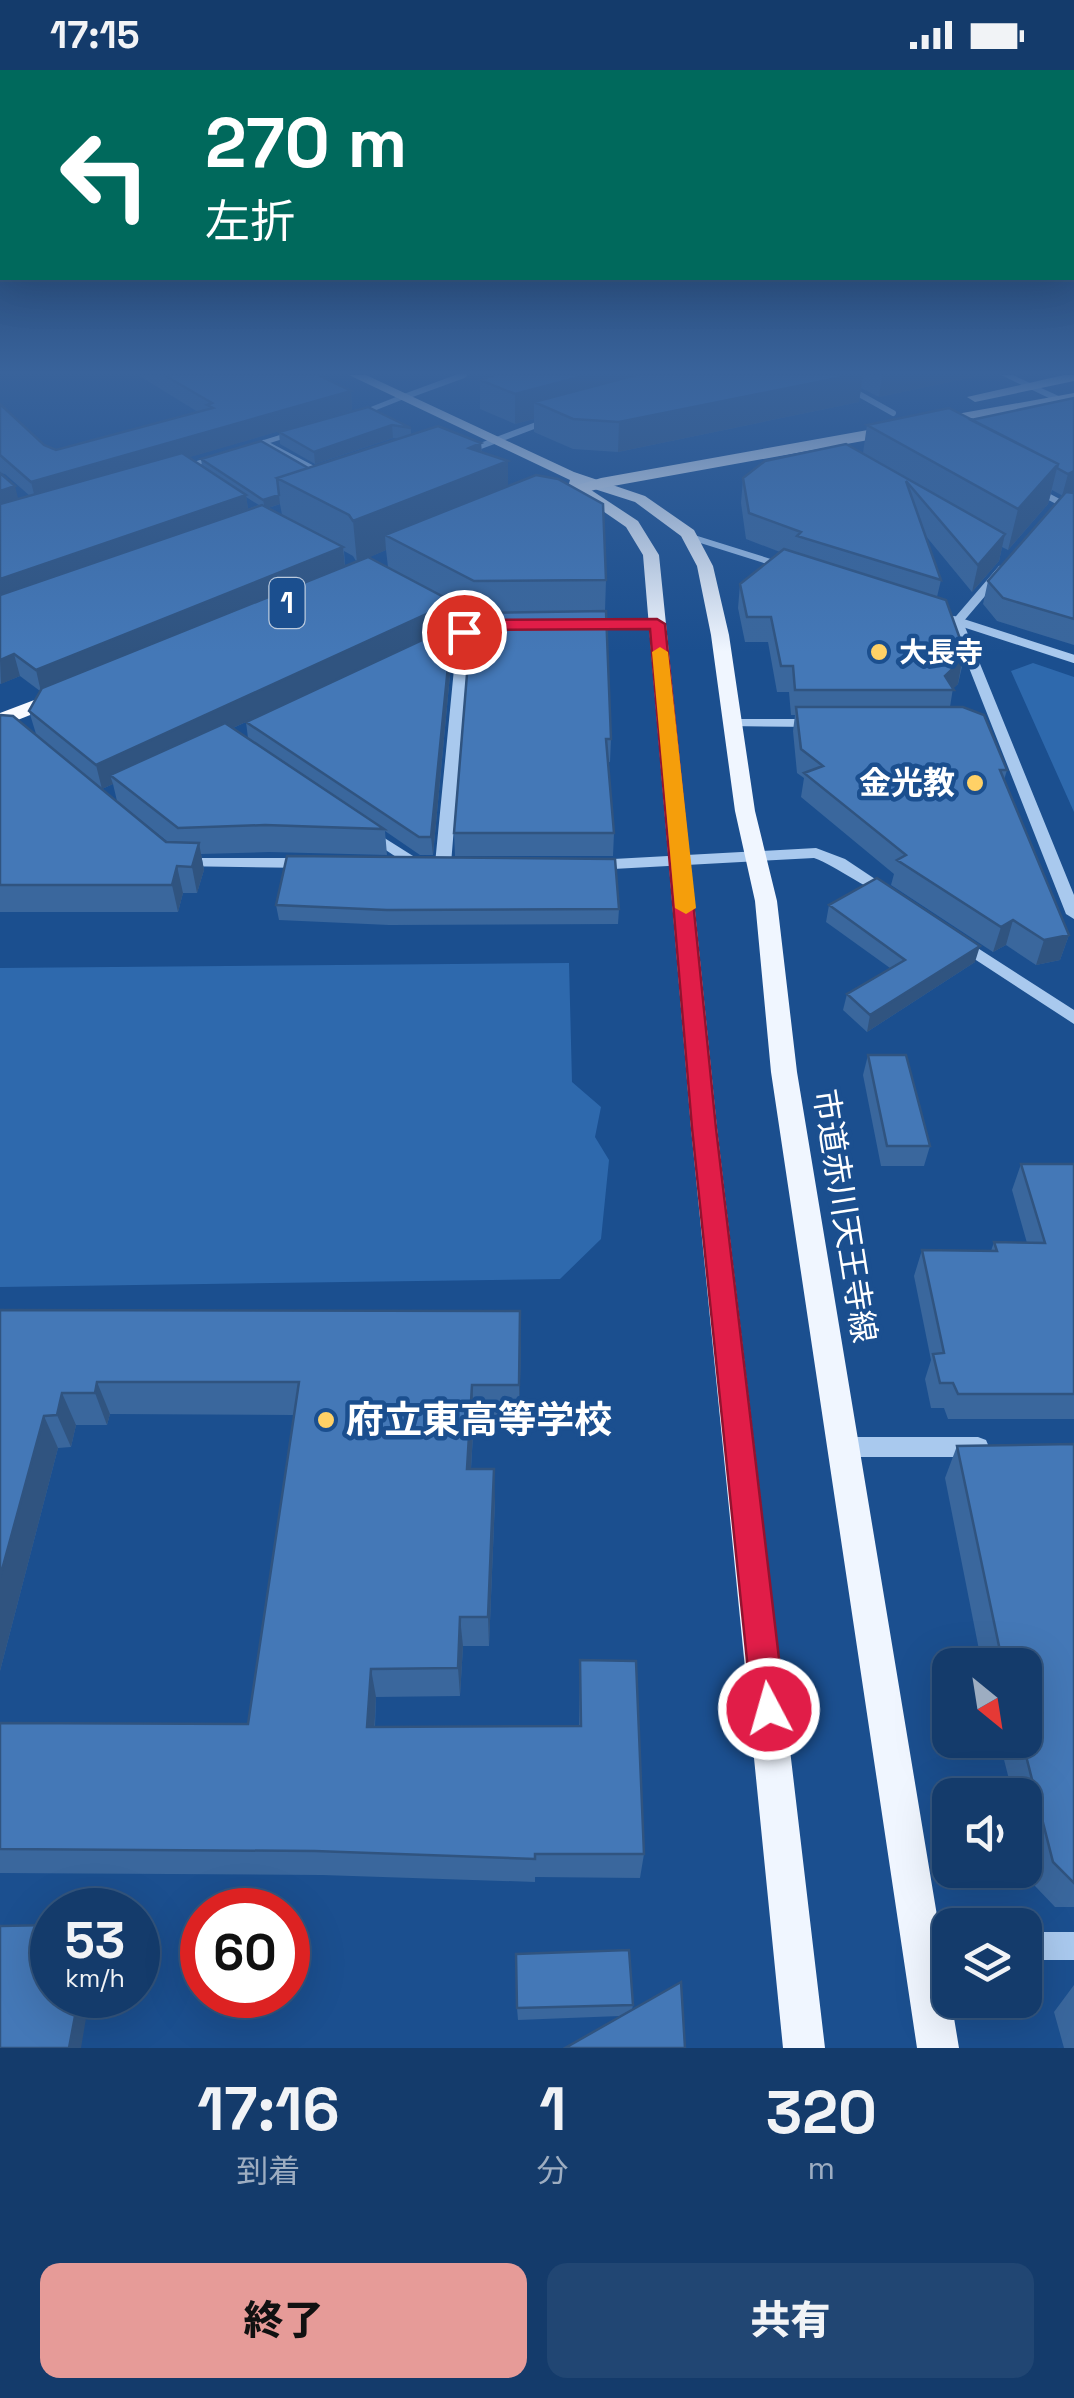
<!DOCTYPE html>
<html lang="ja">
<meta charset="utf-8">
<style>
:root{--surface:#143b6b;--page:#214673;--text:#f1f3f6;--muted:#9dadc1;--line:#33557e;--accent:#e69b98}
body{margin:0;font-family:"Space Grotesk","Noto Sans JP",sans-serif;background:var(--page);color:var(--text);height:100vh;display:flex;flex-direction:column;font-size:38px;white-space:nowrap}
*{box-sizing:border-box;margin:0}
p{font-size:32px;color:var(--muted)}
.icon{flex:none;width:55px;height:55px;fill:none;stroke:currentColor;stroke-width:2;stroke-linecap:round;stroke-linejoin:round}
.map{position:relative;height:1978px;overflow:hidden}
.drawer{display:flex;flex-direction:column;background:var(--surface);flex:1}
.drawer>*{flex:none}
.hud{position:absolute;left:0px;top:0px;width:1075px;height:210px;box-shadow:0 10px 40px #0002,0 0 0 2px var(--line);background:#00695c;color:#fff;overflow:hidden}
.needle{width:65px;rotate:150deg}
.controls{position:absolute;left:932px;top:1578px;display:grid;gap:20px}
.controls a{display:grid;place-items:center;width:110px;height:110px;border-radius:20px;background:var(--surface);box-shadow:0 10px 40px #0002,0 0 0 2px var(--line);font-size:50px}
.speed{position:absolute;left:30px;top:1818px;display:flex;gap:20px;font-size:50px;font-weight:700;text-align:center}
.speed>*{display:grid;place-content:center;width:130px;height:130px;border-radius:50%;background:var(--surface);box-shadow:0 10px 40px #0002,0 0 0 2px var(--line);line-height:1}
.speed small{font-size:25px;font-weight:400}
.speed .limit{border:15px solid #d22;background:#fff;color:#111}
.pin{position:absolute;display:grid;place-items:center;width:85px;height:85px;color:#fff;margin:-42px;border:5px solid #fff;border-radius:50%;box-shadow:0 2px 10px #0007}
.me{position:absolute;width:110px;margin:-55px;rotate:354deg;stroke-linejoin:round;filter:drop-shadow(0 0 8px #0008)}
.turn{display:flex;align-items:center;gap:35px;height:210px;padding:0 40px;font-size:45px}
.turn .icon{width:130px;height:130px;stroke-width:2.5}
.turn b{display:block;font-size:70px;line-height:85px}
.eta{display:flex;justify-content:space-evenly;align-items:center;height:170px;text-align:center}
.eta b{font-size:60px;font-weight:800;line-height:70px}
.button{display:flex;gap:20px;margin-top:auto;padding:20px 40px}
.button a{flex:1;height:115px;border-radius:20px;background:var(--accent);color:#111;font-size:40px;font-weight:800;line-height:115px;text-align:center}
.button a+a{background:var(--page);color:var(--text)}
.status{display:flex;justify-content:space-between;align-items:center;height:70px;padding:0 50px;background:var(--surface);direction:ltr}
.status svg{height:28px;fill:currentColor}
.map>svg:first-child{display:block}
.green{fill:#2e69ad}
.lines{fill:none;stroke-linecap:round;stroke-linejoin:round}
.minor-far1{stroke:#a9c9ee;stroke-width:6}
.minor{stroke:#a9c9ee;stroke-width:8}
.tertiary{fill:#a9c9ee;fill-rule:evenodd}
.primary{fill:#f0f6ff;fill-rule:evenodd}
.trunk{fill:#f8faff;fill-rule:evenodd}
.wall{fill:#3a679d;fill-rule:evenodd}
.shaded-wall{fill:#305480}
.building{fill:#4478b7;stroke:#305480;stroke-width:2.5}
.route{fill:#e11d48;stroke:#92132f;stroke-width:2.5}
.slow{fill:#f59e0b}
.poi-dot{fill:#ffd166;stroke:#1b4f8f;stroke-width:4}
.labels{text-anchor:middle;stroke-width:9;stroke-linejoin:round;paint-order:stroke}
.far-poi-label{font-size:28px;font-weight:bold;fill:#fff;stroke:#1b4f8f;text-anchor:start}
.shield{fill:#1b4f8f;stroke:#bbcadd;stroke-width:2.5}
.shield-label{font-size:30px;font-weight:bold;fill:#fff}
.poi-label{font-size:32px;font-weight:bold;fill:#fff;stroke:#1b4f8f;text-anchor:end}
.street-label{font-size:32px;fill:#fff;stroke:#1b4f8f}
.near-poi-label{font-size:38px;font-weight:bold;fill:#fff;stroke:#1b4f8f;text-anchor:start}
</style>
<div class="status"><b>17:15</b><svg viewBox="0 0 49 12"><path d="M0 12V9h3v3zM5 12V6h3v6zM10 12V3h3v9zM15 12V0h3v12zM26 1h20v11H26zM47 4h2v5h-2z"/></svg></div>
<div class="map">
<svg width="1074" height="1978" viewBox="0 0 1074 1978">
<rect width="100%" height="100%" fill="#1b4f8f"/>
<path class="green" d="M 1033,593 L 1074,607 L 1074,742 L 1011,601 Z
M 569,893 L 572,1012 L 601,1037 L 595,1067 L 609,1090 L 601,1169 L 560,1209 L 0,1217 L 0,898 Z"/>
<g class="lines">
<path class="minor-far1" d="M 825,305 L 893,343
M 404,327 L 464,305
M 264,373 L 319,402
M 470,380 L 547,351
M 1038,421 L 1074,440
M 691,467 L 780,495"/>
<path class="minor" d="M 954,550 L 1074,589"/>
<path class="tertiary" d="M 1001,305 L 1013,305 L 1074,333 L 1074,340 Z
M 401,325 L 409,327 L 356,348 L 348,346 Z
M 296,360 L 305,362 L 180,401 L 171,399 Z
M 1003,495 L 1009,498 L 963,552 L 1074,825 L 1074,849 L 1066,844 L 951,552 L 999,496 Z
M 585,550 L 657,550 L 663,554 L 657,558 L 581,557 L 581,551 Z
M 472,551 L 478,555 L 470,561 L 451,794 L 443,799 L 435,794 L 457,568 L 434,580 L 424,577 Z
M 732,649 L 817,649 L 824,653 L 817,657 L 727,656 L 725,653 Z
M 367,757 L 421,791 L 424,794 L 421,797 L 411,797 L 362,764 L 362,758 Z
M 816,778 L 845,789 L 896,823 L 893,826 C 878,828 835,795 814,788 L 595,800 L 587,795 L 595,790 Z
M 180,788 L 309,788 L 317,793 L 309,798 L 175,796 L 172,793 L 175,790 Z
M 959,866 L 1074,940 L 1074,954 L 953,875 L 951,871 L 953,867 Z
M 843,1367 L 978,1367 L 986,1370 L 989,1377 L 986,1384 L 978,1387 L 843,1387 L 835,1384 L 832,1377 L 835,1370 Z
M 1025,1862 L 1074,1862 L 1074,1890 L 1025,1890 Z"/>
<path class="primary" d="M 349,305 L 366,305 L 574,402 L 645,426 L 694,460 L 713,496 L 729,565 L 755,741 L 777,831 L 797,1002 L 959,1978 L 917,1978 L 771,1002 L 755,831 L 735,741 L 711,565 L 697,496 L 681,466 L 635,432 L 585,416 L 638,451 L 659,485 L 717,1058 L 825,1978 L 783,1978 L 691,1058 L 643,485 L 626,457 L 568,417 L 570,410 Z"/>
<path class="trunk" d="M 1064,305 L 1074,305 L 1074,311 L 975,332 L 967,327 Z
M 1074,323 L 1074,333 L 602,418 L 540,434 L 532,429 L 601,408 Z
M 66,618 L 76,624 L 73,628 L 0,657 L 0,643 Z"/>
</g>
<path class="wall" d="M 138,305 L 321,305 L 351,321 L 352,340 L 189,387 L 202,396 L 201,389 L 308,398 L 399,369 L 393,368 L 315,394 L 280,374 L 279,362 L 368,337 L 411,358 L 411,364 L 481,373 L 482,382 L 508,417 L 606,510 L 605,541 L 611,669 L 610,692 L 608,692 L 614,763 L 613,786 L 455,786 L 454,763 L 472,545 L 453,536 L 454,555 L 368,595 L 453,573 L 433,785 L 420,785 L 385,761 L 387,785 L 269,782 L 201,784 L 204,800 L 197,823 L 183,823 L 178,842 L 0,842 L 0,645 L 36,664 L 29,641 L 40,621 L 20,606 L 0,614 L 0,334 L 44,375 L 56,380 L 198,342 ZM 0,403 L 5,404 L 30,426 L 18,429 ZM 246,427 L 259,435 L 248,439 ZM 280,434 L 282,445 L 268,438 ZM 386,480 L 388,497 L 369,487 ZM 344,481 L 353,486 L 356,491 L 345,496 ZM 246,652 L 248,668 L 233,658 ZM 113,714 L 117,731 L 168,772 L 166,772 L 102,719 Z
M 495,305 L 982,305 L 879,327 L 861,318 L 859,332 L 618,382 L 573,379 L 534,362 L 534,349 L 515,354 L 480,339 L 480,310 Z
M 1074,328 L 1074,421 L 1070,422 L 1074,423 L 1074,575 L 997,551 L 983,534 L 988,511 L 1063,426 L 1052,420 L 1048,434 L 1008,480 L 1002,477 L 999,491 L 972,522 L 925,465 L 941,510 L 937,527 L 964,588 L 958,614 L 953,618 L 950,637 L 1007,700 L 1004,710 L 1069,865 L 1060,890 L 1036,895 L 1006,875 L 993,882 L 891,815 L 894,804 L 801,727 L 804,708 L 797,703 L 793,661 L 795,645 L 791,645 L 789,622 L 777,622 L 768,572 L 745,572 L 738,538 L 740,514 L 780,482 L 746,469 L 741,433 L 743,408 L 863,383 L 867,355 L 971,350 Z
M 276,835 L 619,839 L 618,854 L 389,855 L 279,850 Z
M 829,835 L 975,892 L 867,962 L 843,940 L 847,924 L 890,898 L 826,852 Z
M 868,985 L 930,1076 L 924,1096 L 881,1096 L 863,1005 Z
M 1021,1094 L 1074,1094 L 1074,1349 L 948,1349 L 944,1338 L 931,1338 L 925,1309 L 931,1290 L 914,1206 L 922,1180 L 991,1181 L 994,1172 L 1027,1173 L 1012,1120 Z
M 0,1240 L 521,1274 L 519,1348 L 474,1348 L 471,1399 L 495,1430 L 489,1576 L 463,1576 L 460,1626 L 376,1627 L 375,1657 L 579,1656 L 580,1590 L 644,1784 L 640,1808 L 535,1807 L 535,1812 L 322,1805 L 0,1803 L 0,1653 L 248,1654 L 294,1345 L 110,1344 L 107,1355 L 76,1355 L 71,1377 L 58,1378 L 0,1601 Z
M 1074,1374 L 1074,1837 L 1055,1837 L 1035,1816 L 1025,1776 L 1025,1725 L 1013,1725 L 999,1670 L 1025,1670 L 1025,1595 L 982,1595 L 945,1408 L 957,1376 Z
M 1074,1915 L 1074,1978 L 1064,1978 L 1054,1942 Z
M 633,1935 L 632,1940 L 620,1946 L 518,1950 L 517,1938 Z"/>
<path class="shaded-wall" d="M 587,305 L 688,305 L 534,332 L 534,349 L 515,354 L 515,324 Z
M 853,305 L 863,305 L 859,332 L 618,382 L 619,352 Z
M 882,305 L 982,305 L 879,327 Z
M 351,321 L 352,340 L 36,432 L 31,412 Z
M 392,355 L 393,368 L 315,394 L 314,382 Z
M 481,373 L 482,401 L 508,391 L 508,430 L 385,465 L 386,480 L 357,493 L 353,451 L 469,378 Z
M 1058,394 L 1048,434 L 1008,480 L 1018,439 Z
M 1074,401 L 1074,421 L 1062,426 L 1068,404 Z
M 15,416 L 20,436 L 0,443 L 0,421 Z
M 246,425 L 249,445 L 0,532 L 0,509 Z
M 279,425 L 280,434 L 265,439 L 263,430 Z
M 1005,464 L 999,491 L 972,522 L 978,495 Z
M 343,477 L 345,497 L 41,622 L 36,600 Z
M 453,532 L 454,555 L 119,711 L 110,705 L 113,714 L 102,719 L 96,695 Z
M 452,556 L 453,573 L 433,785 L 431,767 Z
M 964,580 L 958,614 L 952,620 L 945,606 Z
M 14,584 L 20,606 L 1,614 L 0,590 Z
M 199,773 L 204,800 L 197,823 L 192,797 Z
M 177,796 L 183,823 L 178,842 L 172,815 Z
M 1013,850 L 1006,875 L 993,882 L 1001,857 Z
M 1069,865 L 1060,890 L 1036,895 L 1044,870 Z
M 980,876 L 975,892 L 867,962 L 870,945 Z
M 520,1241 L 521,1274 L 519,1348 L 519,1315 Z
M 97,1312 L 110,1344 L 107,1355 L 95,1323 Z
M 472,1315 L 474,1348 L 469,1430 L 467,1399 Z
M 62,1323 L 76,1355 L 71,1377 L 57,1345 Z
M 44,1346 L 58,1378 L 0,1601 L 0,1507 Z
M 494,1399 L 495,1430 L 489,1576 L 488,1547 Z
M 460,1547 L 463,1576 L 460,1626 L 458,1598 Z
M 371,1599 L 376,1627 L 373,1683 L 367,1657 Z
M 79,1925 L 90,1925 L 81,1978 L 69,1978 Z"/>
<path class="building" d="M 164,305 L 318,305 L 351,321 L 31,412 L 0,385 L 0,334 L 44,375 L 56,380 L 213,338 L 207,335 L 212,333 Z
M 495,305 L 587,305 L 515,324 L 480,310 Z
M 636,305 L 853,305 L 619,352 L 573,349 L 534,332 Z
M 1074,328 L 1074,401 L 1068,404 L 1057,398 L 1058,394 L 971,350 Z
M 368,337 L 411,358 L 392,355 L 314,382 L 279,362 Z
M 949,338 L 1058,394 L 1018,439 L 867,355 Z
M 438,356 L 481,373 L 469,378 L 508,391 L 353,451 L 349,445 L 277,408 Z
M 261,371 L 308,398 L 277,408 L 279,425 L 263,430 L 201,389 Z
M 846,374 L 1005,464 L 978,495 L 906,411 L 941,510 L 797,466 L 801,462 L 749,443 L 743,408 L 765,391 Z
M 182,383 L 246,425 L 0,509 L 0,434 Z
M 0,403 L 15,416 L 0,421 Z
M 536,405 L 558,409 L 603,434 L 606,510 L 474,511 L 385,465 Z
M 1066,422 L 1074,423 L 1074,549 L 1003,528 L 988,511 Z
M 262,435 L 343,477 L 36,600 L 14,584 L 0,590 L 0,525 Z
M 784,479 L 946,530 L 964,580 L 960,587 L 964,588 L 945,606 L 954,620 L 795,620 L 793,596 L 781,596 L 771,547 L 747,547 L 740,514 Z
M 368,487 L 453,532 L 96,695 L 29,641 L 42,618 Z
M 606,541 L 611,669 L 606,669 L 614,763 L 454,763 L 472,543 Z
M 452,556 L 431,767 L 419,767 L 246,652 Z
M 796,637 L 963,637 L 984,645 L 1007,700 L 1000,700 L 1069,865 L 1044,870 L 1013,850 L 1001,857 L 897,790 L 906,785 L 804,703 L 823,696 L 801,679 Z
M 0,645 L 13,646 L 166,772 L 199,773 L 192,797 L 177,796 L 172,815 L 0,815 Z
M 225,653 L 384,759 L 265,755 L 178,758 L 110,705 Z
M 287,786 L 615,789 L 619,839 L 387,840 L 276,835 Z
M 877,808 L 980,876 L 870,945 L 847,924 L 905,890 L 829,835 Z
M 868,985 L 906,985 L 930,1076 L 887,1076 Z
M 1021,1094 L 1074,1094 L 1074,1324 L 958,1324 L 953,1313 L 940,1313 L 933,1284 L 944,1283 L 922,1180 L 997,1181 L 994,1172 L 1045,1173 Z
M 0,1240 L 520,1241 L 519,1315 L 472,1315 L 467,1399 L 494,1399 L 488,1547 L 460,1547 L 458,1598 L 371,1599 L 367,1657 L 581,1656 L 580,1590 L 636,1591 L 644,1784 L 535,1784 L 535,1789 L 315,1781 L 0,1779 L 0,1653 L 248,1654 L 299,1312 L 97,1312 L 95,1323 L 62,1323 L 57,1345 L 44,1346 L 0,1507 Z
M 1074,1374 L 1074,1813 L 1053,1792 L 1022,1670 L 1025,1670 L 1025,1595 L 1003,1595 L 957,1376 Z
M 52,1855 L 52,1925 L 79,1925 L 69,1978 L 0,1978 L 0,1856 Z
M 629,1880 L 633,1935 L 517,1938 L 516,1884 Z
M 681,1912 L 685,1978 L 565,1978 Z"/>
<linearGradient id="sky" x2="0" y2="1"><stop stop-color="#0f2b4f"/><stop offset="0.52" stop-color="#39639b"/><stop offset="1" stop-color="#39639b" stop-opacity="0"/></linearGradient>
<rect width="1074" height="582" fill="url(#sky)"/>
<path class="route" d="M 657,549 L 665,554 L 716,1058 L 785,1639 L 780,1651 L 769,1655 L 757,1651 L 752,1639 L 692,1058 L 650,559 L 476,560 L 464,566 L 456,562 L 472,550 Z"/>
<path class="slow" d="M 660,577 L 668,582 L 696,838 L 686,844 L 675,838 L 652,582 Z"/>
<g class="poi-dot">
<circle cx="879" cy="582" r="10"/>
<circle cx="975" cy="713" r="10"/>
<circle cx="326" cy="1350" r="10"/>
</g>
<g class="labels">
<g class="far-poi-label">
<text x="899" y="592">大長寺</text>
</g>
<rect class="shield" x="269.5" y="508" width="35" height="50" rx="8"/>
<g class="shield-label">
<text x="287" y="543">1</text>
</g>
<g class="poi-label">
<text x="955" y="724">金光教</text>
</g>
<g class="street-label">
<text transform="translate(845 1146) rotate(81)" y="11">市道赤川天王寺線</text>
</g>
<g class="near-poi-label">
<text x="346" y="1363">府立東高等学校</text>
</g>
</g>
</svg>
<div class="controls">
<a><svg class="needle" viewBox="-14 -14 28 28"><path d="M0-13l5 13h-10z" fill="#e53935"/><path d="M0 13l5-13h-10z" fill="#9dadc1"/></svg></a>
<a><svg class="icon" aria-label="sound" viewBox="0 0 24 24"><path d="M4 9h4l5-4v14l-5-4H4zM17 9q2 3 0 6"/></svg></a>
<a><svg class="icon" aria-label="layers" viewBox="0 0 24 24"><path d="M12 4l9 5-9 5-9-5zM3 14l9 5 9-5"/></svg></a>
</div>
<div class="speed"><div>53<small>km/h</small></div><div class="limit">60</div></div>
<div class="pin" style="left:464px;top:562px;background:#d93025"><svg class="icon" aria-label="arrive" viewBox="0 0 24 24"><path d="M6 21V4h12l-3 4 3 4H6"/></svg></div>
<svg class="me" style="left:769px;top:1639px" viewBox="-20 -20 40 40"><circle r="17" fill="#e11d48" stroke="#fff" stroke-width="3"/><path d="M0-11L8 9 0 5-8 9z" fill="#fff"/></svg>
<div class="hud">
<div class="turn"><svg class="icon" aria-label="left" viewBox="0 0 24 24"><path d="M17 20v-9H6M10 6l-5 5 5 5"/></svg><div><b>270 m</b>左折</div></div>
</div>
</div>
<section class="drawer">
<div class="eta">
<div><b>17:16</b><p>到着</p></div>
<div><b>1</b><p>分</p></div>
<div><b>320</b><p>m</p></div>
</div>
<div class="button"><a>終了</a><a>共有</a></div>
</section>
